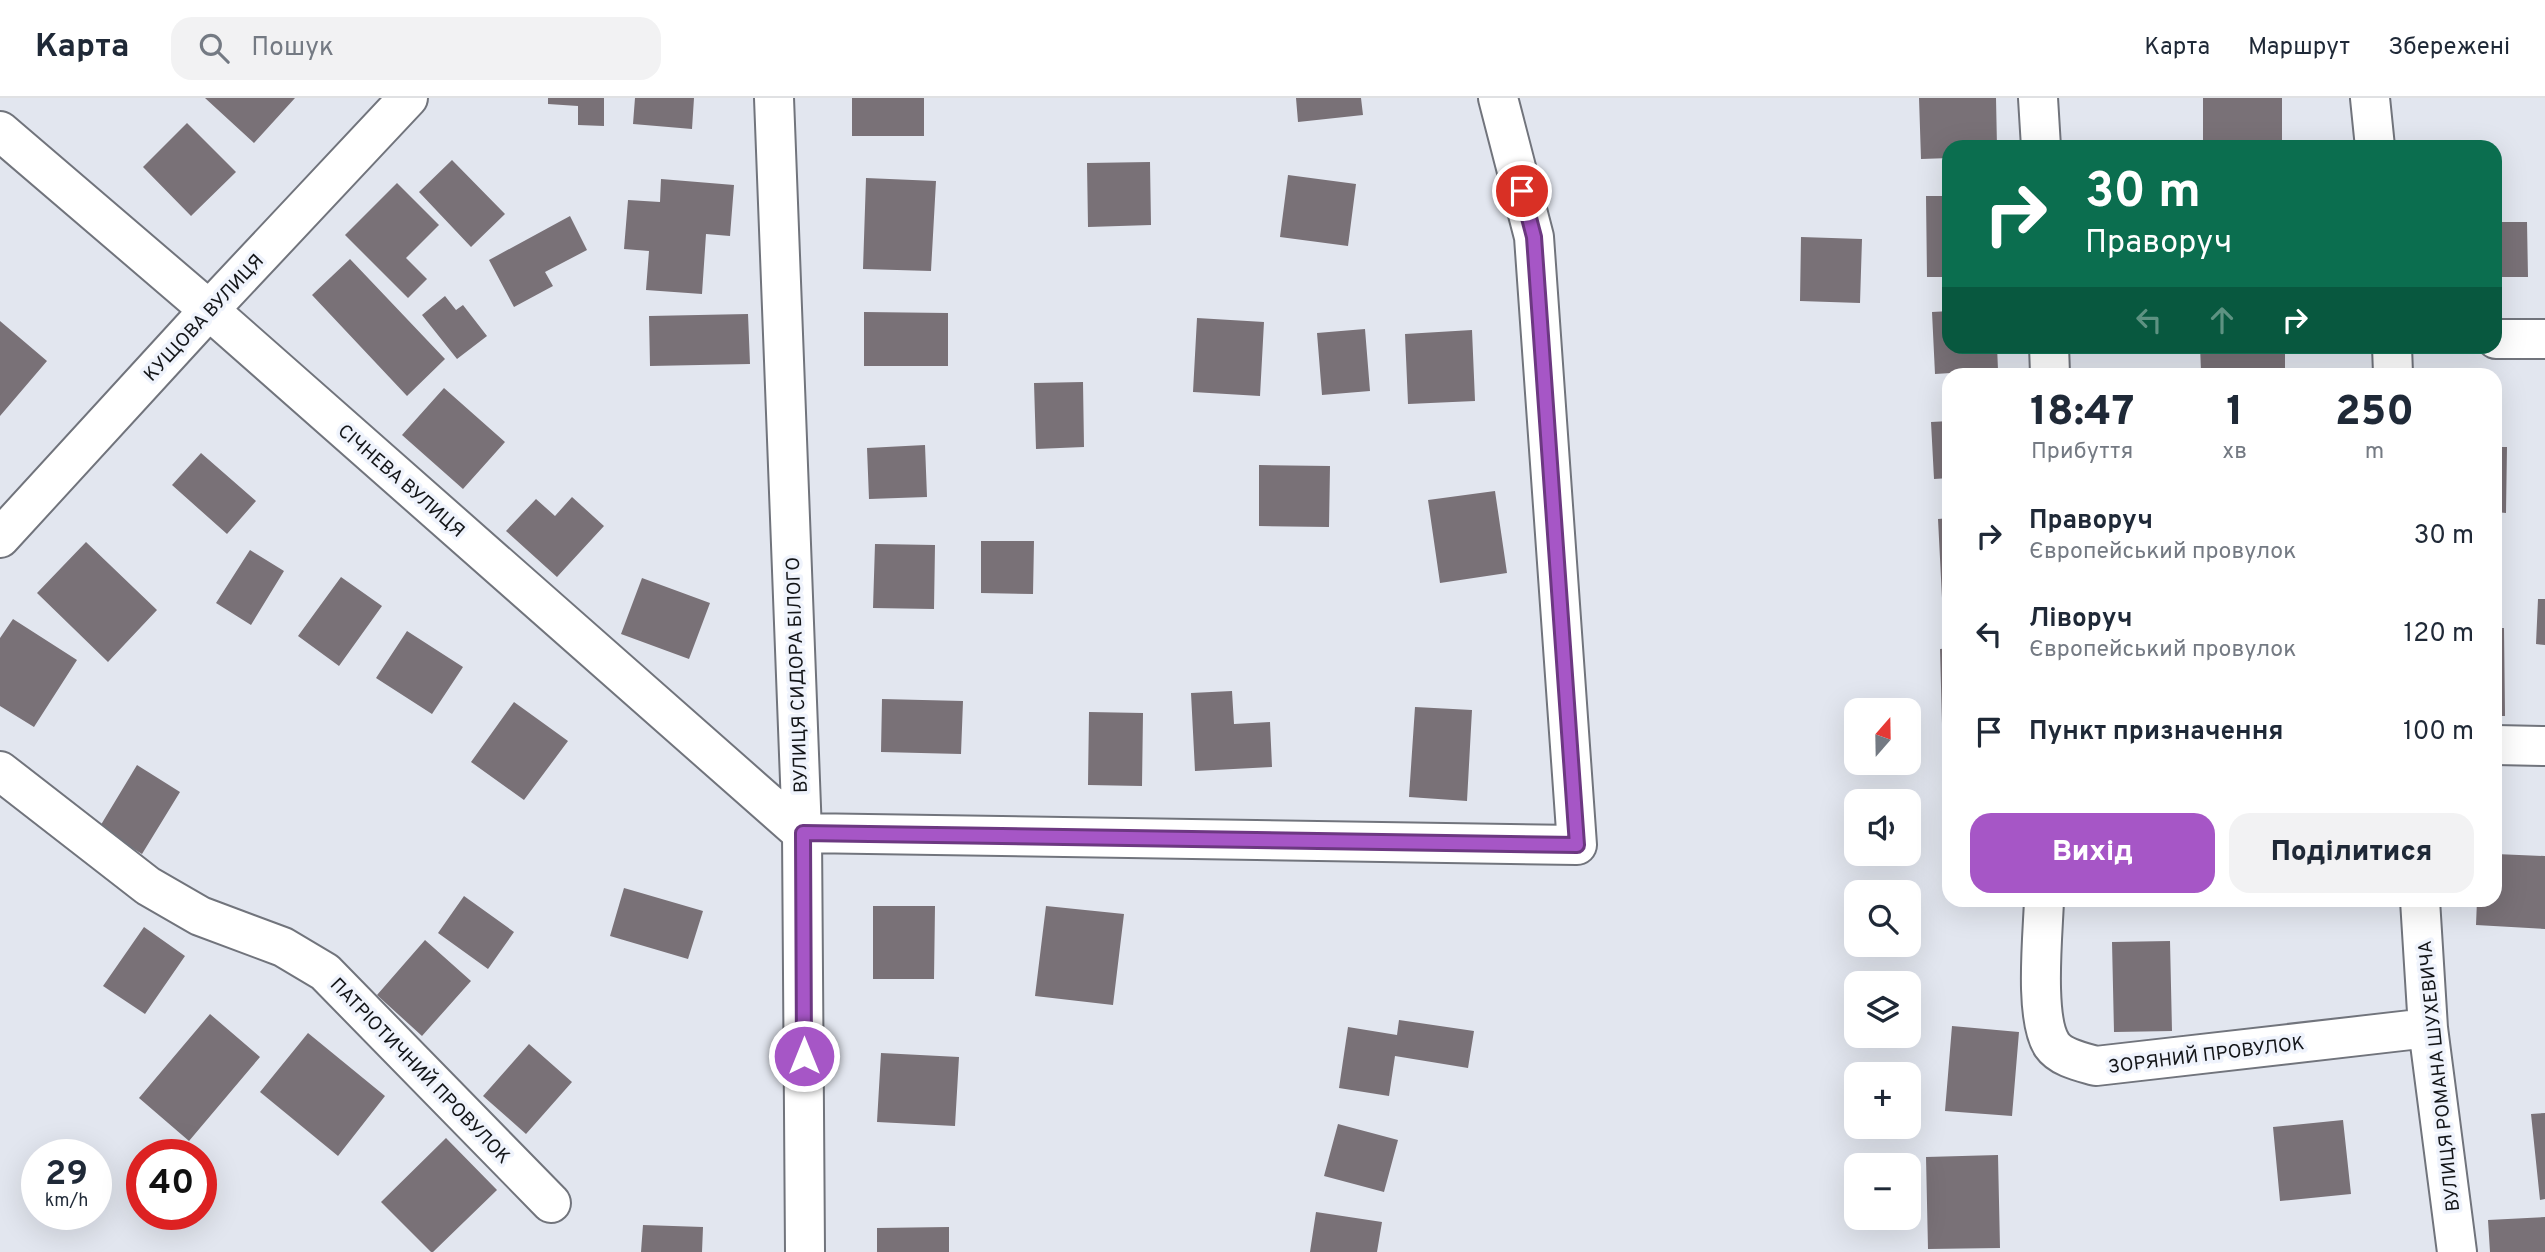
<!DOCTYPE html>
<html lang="uk">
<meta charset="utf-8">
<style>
:root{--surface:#fff;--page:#f2f2f3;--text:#1f2937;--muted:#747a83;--line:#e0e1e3;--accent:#a656c6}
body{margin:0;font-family:Overpass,sans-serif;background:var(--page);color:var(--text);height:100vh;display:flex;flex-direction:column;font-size:26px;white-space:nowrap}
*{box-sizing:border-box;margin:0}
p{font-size:23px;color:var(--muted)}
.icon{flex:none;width:38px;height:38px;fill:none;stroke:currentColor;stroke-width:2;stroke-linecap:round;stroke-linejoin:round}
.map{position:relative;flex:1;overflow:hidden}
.side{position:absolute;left:1942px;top:270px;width:560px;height:539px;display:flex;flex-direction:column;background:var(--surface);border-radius:21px;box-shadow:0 7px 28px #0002}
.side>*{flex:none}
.hud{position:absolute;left:1942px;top:42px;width:560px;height:214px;border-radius:21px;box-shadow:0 7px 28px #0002;background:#0b6e4f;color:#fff;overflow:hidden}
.needle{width:46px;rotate:20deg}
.buttons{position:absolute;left:1844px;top:600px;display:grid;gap:14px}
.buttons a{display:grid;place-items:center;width:77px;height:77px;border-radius:14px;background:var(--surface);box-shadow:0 7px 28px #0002;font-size:35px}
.speed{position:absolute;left:21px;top:1041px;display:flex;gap:14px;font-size:35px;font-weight:700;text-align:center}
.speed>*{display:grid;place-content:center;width:91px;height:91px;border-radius:50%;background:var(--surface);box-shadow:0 7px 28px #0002;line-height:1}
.speed small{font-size:18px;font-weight:400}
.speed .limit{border:10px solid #d22;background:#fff;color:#111}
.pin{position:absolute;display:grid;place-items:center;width:60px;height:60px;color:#fff;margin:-30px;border:4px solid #fff;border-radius:50%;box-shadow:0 2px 7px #0007}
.me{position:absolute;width:77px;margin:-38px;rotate:0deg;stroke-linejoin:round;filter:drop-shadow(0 0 5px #0008)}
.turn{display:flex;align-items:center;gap:24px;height:147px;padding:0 28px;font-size:32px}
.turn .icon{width:91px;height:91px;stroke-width:2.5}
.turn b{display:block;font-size:49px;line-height:60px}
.lanes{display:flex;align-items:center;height:66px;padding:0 28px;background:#0003;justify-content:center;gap:35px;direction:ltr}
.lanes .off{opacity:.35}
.eta{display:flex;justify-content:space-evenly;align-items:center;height:119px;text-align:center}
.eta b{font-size:42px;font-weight:800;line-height:49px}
.action{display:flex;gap:14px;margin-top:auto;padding:14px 28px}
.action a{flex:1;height:80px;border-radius:21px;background:var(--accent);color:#fff;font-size:28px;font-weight:800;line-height:80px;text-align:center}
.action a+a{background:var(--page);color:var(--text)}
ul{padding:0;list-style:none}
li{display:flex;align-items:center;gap:21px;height:98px;padding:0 28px}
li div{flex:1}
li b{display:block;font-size:26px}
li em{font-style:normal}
header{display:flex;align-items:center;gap:42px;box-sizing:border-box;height:98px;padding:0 35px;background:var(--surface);border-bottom:2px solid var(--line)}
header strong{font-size:33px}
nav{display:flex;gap:38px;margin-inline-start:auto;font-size:24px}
.search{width:490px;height:63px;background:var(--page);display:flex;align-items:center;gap:18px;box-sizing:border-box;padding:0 24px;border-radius:21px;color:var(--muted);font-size:26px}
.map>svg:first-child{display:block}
.building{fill:#797177}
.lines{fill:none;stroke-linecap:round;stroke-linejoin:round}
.minor-casing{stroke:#71747c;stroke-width:42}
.minor{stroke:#fff;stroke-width:38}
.route-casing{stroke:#6c3881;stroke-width:18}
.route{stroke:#a656c6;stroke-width:12}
.labels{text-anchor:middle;stroke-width:7;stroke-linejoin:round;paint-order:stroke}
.street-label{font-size:19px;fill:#131518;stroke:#eff3fc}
</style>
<header>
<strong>Карта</strong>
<div class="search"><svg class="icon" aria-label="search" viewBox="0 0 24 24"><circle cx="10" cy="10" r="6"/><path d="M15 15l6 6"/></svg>Пошук</div>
<nav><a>Карта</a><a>Маршрут</a><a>Збережені</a></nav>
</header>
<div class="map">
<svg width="2545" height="1154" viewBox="0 0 2545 1154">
<rect width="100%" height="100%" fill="#e2e6ef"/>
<path class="building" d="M 205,0 L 295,0 L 254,45 Z
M 548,0 L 604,0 L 604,28 L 578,27 L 578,8 L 548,6 Z
M 635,0 L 694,0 L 692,31 L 633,26 Z
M 852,0 L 924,0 L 924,38 L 852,38 Z
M 1296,0 L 1361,0 L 1363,17 L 1298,24 Z
M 1919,0 L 1996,0 L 1997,49 L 1950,49 L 1950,60 L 1921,61 Z
M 2203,0 L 2282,0 L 2282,49 L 2203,49 Z
M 187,25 L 236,74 L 191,118 L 143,69 Z
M 452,62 L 505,116 L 471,149 L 419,94 Z
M 1150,64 L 1151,127 L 1088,129 L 1087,65 Z
M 1288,77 L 1356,86 L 1348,148 L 1280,139 Z
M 866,80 L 936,83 L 931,173 L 863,171 Z
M 661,81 L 734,87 L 730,138 L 706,136 L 702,196 L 646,192 L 649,153 L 624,151 L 628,102 L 660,104 Z
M 397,85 L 439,127 L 406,160 L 427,181 L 408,200 L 345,137 Z
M 1926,98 L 1950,98 L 1950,179 L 1927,179 Z
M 570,118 L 587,152 L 545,174 L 553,188 L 514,209 L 489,162 Z
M 2496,124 L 2527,124 L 2528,179 L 2496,179 Z
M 1801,139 L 1862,141 L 1860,205 L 1800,203 Z
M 350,161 L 445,261 L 407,298 L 312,197 Z
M 445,198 L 456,212 L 463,207 L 487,238 L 457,261 L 422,217 Z
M 1950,213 L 1950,248 L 1997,248 L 1998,272 L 1935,276 L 1932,214 Z
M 864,214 L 948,215 L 948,268 L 864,268 Z
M 748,216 L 750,266 L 650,268 L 649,218 Z
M 1197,220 L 1264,224 L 1260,298 L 1193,294 Z
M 0,223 L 47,263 L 0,318 Z
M 1365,231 L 1370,293 L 1322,297 L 1317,235 Z
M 1472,232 L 1475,303 L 1408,306 L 1405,236 Z
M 2200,248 L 2285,248 L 2285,272 L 2201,273 Z
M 1083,284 L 1084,349 L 1036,351 L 1034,285 Z
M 444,290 L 505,344 L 463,391 L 402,337 Z
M 1950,323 L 1950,380 L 1934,381 L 1931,324 Z
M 925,347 L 927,399 L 869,401 L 867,350 Z
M 2496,349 L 2507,349 L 2506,415 L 2496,414 Z
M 201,355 L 256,403 L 227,436 L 172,387 Z
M 1259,367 L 1330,368 L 1329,429 L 1259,428 Z
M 1495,393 L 1507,475 L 1440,485 L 1428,402 Z
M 572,399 L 604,428 L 557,479 L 506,433 L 536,401 L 555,418 Z
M 1950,420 L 1950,500 L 1942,500 L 1938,421 Z
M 981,443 L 1034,443 L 1033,496 L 981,495 Z
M 86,444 L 157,512 L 108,564 L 37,495 Z
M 875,446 L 935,447 L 934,511 L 873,510 Z
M 250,452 L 284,473 L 251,527 L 216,505 Z
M 341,479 L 382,508 L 339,568 L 298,538 Z
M 642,480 L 710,505 L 689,561 L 621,536 Z
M 2538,501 L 2545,501 L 2545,547 L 2536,546 Z
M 13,521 L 77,562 L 34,629 L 0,608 L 0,540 Z
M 2496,530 L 2504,530 L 2505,618 L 2496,618 Z
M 407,533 L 463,569 L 432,616 L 376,580 Z
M 1950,550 L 1950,626 L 1942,626 L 1940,551 Z
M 1232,593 L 1234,626 L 1270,624 L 1272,669 L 1195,673 L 1191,595 Z
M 882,601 L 963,603 L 961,656 L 881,654 Z
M 514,604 L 568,643 L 524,702 L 471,664 Z
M 1415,609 L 1472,612 L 1467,703 L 1409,699 Z
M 1089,614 L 1143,615 L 1142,688 L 1088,687 Z
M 137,667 L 180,694 L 142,756 L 99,730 Z
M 2496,756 L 2545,758 L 2545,831 L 2476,827 L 2477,802 L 2496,802 Z
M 624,790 L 703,813 L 688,861 L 610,838 Z
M 464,798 L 514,834 L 488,871 L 438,835 Z
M 873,808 L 935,808 L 934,881 L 873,881 Z
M 1046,808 L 1124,816 L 1113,907 L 1035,898 Z
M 144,829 L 185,858 L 145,916 L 103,888 Z
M 425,842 L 471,883 L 422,938 L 377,897 Z
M 2170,843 L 2172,933 L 2114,934 L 2112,844 Z
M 210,916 L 260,959 L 189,1043 L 139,1000 Z
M 1399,922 L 1474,933 L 1468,970 L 1395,958 L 1389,998 L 1339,990 L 1348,929 L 1397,937 Z
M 1952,928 L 2019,934 L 2012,1018 L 1945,1013 Z
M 308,935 L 385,998 L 338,1058 L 260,994 Z
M 529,946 L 572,984 L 526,1036 L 483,998 Z
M 881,955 L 959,959 L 955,1028 L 877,1024 Z
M 2545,1015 L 2545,1101 L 2540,1102 L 2531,1016 Z
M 2343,1022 L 2351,1096 L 2280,1103 L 2273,1029 Z
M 1338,1026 L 1398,1042 L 1384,1094 L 1324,1078 Z
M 446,1040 L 497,1092 L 433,1154 L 431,1154 L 381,1104 Z
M 1998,1057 L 2000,1150 L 1928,1151 L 1926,1059 Z
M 1316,1114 L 1382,1124 L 1377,1154 L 1310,1154 Z
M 2545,1119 L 2545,1154 L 2490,1154 L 2488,1122 Z
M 643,1127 L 703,1129 L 702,1154 L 641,1154 Z
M 949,1129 L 949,1154 L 877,1154 L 877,1130 Z"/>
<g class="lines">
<defs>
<path id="minor" d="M 774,0 L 802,735 L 805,1154
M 2038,0 L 2041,49
M 2370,0 L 2375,49
M 0,33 L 209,212 L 802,735 L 1577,747 L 1534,139 L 1498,0
M 2496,241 L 2545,241
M 2049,248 L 2050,276
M 2392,248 L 2393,276
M 0,440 L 209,212 L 408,0
M 2496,647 L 2545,648
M 0,673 L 148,788 L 200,818 L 283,849 L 325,874 L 551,1105
M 2044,802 C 2043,835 2034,920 2052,947 C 2061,960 2082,964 2096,968 L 2428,930
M 2420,802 L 2428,930 L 2457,1154"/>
</defs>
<use href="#minor" class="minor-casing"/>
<use href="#minor" class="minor"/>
</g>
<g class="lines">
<defs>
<path id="route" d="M 804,958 L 803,735 L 1577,747 L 1534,139 L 1522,93"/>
</defs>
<use href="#route" class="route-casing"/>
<use href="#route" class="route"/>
</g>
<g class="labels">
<g class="street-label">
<text transform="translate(203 219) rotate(-47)" y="7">КУЩОВА ВУЛИЦЯ</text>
<text transform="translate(402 382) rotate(41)" y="7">СІЧНЕВА ВУЛИЦЯ</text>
<text transform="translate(796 577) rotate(-92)" y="7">ВУЛИЦЯ СИДОРА БІЛОГО</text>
<text transform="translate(2206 956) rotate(-7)" y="7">ЗОРЯНИЙ ПРОВУЛОК</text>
<text transform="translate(421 972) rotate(46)" y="7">ПАТРІОТИЧНИЙ ПРОВУЛОК</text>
<text transform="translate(2438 978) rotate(-96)" y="7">ВУЛИЦЯ РОМАНА ШУХЕВИЧА</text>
</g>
</g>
</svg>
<div class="buttons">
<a><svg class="needle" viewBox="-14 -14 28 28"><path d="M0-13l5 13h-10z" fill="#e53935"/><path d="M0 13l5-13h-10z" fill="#747a83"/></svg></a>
<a><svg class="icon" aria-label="sound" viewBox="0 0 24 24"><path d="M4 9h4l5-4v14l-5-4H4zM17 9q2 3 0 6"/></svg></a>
<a><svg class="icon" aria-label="search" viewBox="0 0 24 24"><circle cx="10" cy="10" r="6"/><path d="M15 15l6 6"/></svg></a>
<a><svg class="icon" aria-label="layers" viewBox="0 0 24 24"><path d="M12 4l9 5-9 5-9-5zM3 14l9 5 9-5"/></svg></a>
<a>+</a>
<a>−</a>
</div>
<div class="speed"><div>29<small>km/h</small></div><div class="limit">40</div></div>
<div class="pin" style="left:1522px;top:93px;background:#d93025"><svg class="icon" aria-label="arrive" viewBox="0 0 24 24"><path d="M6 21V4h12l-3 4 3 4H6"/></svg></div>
<svg class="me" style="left:804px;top:958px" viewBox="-20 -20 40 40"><circle r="17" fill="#a656c6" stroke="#fff" stroke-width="3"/><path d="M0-11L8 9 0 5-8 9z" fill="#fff"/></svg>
<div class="hud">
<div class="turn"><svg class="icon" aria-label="right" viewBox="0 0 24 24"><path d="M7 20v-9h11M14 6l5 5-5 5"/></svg><div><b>30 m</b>Праворуч</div></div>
<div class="lanes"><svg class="icon off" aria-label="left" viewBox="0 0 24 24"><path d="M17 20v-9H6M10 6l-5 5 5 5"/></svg><svg class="icon off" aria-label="ahead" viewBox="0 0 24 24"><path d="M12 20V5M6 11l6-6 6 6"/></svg><svg class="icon" aria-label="right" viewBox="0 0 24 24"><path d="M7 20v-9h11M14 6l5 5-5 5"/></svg></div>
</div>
<section class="side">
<div class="eta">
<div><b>18:47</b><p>Прибуття</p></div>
<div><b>1</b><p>хв</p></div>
<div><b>250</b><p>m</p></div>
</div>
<ul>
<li><svg class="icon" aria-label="right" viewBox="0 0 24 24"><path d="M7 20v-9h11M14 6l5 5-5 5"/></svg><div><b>Праворуч</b><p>Європейський провулок</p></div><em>30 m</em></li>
<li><svg class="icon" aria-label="left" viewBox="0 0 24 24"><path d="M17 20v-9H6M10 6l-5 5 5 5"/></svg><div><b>Ліворуч</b><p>Європейський провулок</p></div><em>120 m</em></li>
<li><svg class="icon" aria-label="arrive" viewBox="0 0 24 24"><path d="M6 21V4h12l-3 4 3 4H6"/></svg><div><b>Пункт призначення</b></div><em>100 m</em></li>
</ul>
<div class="action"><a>Вихід</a><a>Поділитися</a></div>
</section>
</div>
